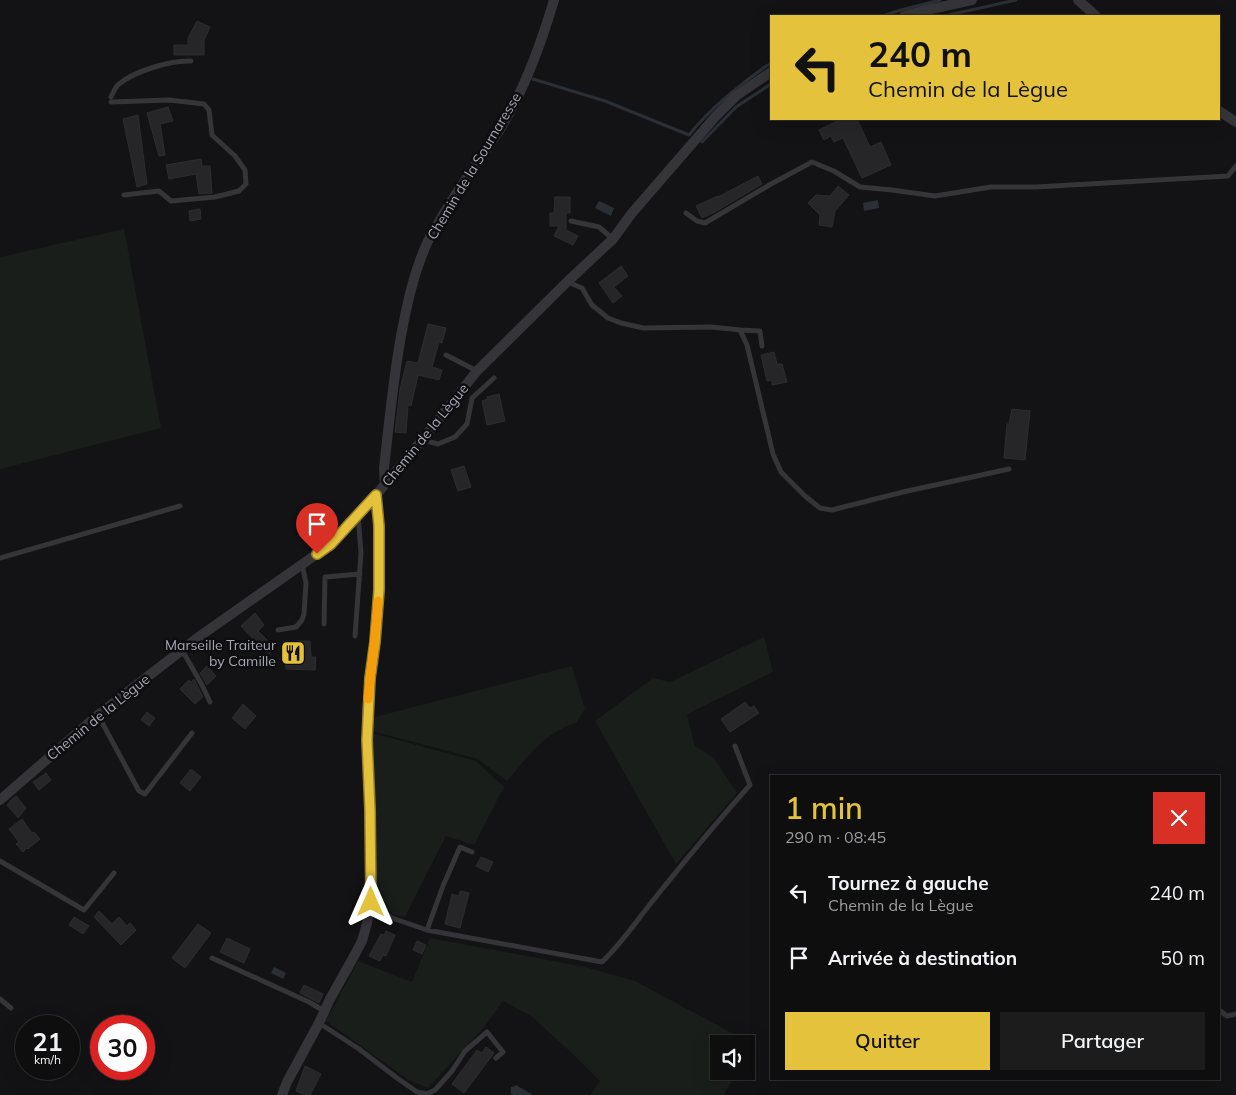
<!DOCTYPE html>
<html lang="fr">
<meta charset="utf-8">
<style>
:root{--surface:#0e0e0f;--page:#1c1c1d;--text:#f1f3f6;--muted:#9b9c9e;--line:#2e2e2f;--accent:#e4c23b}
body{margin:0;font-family:Mulish,sans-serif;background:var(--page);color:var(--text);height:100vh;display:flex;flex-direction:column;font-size:19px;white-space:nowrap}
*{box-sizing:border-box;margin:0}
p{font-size:16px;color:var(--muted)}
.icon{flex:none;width:28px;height:28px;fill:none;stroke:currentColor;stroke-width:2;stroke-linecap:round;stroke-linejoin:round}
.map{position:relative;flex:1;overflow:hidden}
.side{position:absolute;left:770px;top:775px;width:450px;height:305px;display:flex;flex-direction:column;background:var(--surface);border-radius:0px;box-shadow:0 5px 20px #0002,0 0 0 1px var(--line)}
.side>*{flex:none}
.top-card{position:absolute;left:770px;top:15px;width:450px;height:105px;border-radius:0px;box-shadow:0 5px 20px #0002,0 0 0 1px var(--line);background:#e4c23b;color:#111;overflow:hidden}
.controls{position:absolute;left:710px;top:1035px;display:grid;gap:10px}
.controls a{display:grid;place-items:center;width:45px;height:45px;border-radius:0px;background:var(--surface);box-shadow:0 5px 20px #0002,0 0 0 1px var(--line);font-size:25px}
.speed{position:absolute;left:15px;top:1015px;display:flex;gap:10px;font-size:25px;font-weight:700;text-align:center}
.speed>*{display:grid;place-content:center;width:65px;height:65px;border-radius:50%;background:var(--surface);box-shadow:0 5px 20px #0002,0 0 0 1px var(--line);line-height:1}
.speed small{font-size:12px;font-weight:400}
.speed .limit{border:8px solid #d22;background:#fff;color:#111}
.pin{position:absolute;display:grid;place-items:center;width:42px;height:42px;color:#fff;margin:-51px -21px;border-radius:50% 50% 50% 0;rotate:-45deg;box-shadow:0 0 5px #0007}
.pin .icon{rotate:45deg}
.me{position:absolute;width:55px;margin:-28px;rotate:0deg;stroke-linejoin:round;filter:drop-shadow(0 0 4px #0008)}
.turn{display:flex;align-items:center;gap:18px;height:105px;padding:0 15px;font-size:22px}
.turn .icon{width:65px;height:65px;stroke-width:2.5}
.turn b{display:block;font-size:35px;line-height:42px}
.round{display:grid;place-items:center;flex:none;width:52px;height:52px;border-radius:0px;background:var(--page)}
.overview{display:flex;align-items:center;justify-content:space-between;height:85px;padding:0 15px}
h1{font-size:30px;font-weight:600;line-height:38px;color:var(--accent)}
.button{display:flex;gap:10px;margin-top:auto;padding:10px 15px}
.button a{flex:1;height:58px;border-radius:0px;background:var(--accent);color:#111;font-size:20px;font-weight:600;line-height:58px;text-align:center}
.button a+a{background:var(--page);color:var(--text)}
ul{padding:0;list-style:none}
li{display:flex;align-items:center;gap:15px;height:65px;padding:0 15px}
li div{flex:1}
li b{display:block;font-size:19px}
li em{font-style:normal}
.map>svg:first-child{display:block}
.green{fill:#191e1b}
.water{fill:#2a2f36}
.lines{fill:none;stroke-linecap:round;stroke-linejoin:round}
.stream{stroke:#2a2f36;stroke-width:3}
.building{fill:#262528;stroke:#2d2d30}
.service{stroke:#343439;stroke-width:5}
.minor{stroke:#343439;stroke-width:10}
.route-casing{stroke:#947e26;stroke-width:12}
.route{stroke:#e4c23b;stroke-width:9}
.slow{stroke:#f59e0b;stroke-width:9}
.labels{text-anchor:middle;stroke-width:5;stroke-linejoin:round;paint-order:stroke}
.street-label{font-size:14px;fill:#a5a7b3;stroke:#0e0d0f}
.poi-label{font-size:14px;fill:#a5a7b3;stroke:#0e0d0f;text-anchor:end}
</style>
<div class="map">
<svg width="1236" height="1095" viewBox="0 0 1236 1095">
<rect width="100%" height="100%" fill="#131214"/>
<path class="green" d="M 124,229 L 161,428 L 0,469 L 0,257 Z
M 764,637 L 773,672 L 687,714 L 695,746 L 714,758 L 737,793 L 676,864 L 595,721 L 653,678 L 670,682 Z
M 572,666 L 585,709 L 576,723 C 546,731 527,758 507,781 L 478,759 L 372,731 L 375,717 Z
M 372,733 L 476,761 L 504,787 L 474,845 L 446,836 L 405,917 L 394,915 L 374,898 Z
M 430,938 L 585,967 L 635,981 L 732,1033 L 743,1044 L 719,1044 L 719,1071 L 737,1071 L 724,1095 L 590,1095 L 600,1081 L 574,1055 L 531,1016 L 503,1001 L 485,1026 L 428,1088 L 407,1079 L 326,1021 L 358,961 L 412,982 Z"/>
<path class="water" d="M 878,200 L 879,208 L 864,211 L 863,203 Z
M 599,201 L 614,208 L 611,216 L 595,208 Z
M 274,967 L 286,973 L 283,979 L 271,973 Z
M 516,1085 L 533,1095 L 513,1095 L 510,1093 L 511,1092 L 511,1087 L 515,1086 Z"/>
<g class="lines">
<path class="stream" d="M 882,16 L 901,10 L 940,0
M 944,16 L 1016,0
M 533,79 L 605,101 L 689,135 C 711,107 738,87 766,66 L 771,64
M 702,142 L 736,107 L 771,84"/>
</g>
<path class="building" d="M 197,21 L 210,27 L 204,40 L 204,55 L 174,55 L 174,45 L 188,45 L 188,38 Z
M 168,107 L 173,121 L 160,124 L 165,155 L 159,156 L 147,113 Z
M 138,115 L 147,184 L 137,187 L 123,119 Z
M 841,119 L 857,119 L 870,147 L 881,142 L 891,165 L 862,178 L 843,138 L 834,142 L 831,136 L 824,140 L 819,130 Z
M 201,159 L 202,166 L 210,166 L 212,193 L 199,194 L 196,174 L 169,179 L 166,165 Z
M 758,176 L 762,184 L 715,212 L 702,218 L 696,206 L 718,196 L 718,197 Z
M 838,186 L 849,195 L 835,211 L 832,227 L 819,225 L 820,215 L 808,203 L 816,195 L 830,196 Z
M 555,197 L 570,197 L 570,213 L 566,213 L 566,230 L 578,236 L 573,245 L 554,236 L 559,226 L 550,226 L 550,213 L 554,213 Z
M 200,209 L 201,219 L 190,221 L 189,211 Z
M 621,266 L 628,276 L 614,287 L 622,296 L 613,303 L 599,283 Z
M 428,324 L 446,328 L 442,343 L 439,342 L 432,367 L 442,370 L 439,380 L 418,375 L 411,406 L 408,405 L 406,433 L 395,432 L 400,389 L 407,361 L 418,363 Z
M 774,352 L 777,364 L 782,364 L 787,382 L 772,385 L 772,380 L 767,381 L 761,355 Z
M 499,394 L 505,421 L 487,425 L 482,401 L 488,399 L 487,397 Z
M 1012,409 L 1030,411 L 1025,460 L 1004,458 L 1007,424 L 1009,424 Z
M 464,466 L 471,487 L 458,491 L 451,470 Z
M 255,613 L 264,625 L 258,631 L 275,648 L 268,655 L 241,626 Z
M 297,641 L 310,641 L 311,657 L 316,657 L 315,670 L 286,669 L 285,649 Z
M 207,666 L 216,676 L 207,685 L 200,673 Z
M 194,679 L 203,697 L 195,704 L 180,689 L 189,680 L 191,682 Z
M 745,702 L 750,708 L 754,706 L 759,713 L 730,732 L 721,719 Z
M 243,704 L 256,716 L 245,729 L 232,718 Z
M 147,712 L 155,718 L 149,726 L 141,720 Z
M 191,769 L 201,777 L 190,791 L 180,783 Z
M 46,773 L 51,780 L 39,790 L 33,782 Z
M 16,796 L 26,808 L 18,818 L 7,805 L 10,802 L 10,801 Z
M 22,819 L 32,833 L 34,832 L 40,839 L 28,849 L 27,848 L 23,852 L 16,844 L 19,842 L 9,829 Z
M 481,857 L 493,862 L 488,872 L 476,866 Z
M 460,891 L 469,893 L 460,928 L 445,924 L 452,894 L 459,896 Z
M 99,911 L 112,924 L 119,917 L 127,926 L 130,923 L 136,930 L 121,945 L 94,917 Z
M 74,917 L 89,926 L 83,934 L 69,925 Z
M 198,924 L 211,933 L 185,968 L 172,958 Z
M 386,931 L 395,935 L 386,956 L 383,955 L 380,961 L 369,956 L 381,934 L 384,935 Z
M 227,938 L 250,949 L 244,963 L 220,952 Z
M 417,941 L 426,945 L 422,954 L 413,950 Z
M 304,985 L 323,994 L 319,1003 L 300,993 Z
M 486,1047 L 494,1053 L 464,1093 L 452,1084 L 477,1050 L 482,1053 Z
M 305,1066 L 321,1074 L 310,1095 L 305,1095 L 296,1091 Z"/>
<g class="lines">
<path class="service" d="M 111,97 C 113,93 115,87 119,84 C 135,71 171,60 191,61
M 111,102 L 169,100 L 204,104 L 209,110 L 212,135 L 235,156 L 245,170 L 246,184 L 239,191 L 215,197 L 171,201 L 159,191 L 124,195
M 686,213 L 697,221 L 705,223 L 771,184 L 812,162 L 834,171 L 860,187 L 892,190 L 935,196 L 991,187 L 1036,187 L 1228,176 L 1236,166
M 571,221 L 599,227 L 613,239
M 568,282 L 582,288 L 592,305 L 608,318 L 621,323 L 643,328 L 711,327 L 740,330 L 747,345 L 773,454 L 781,472 L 805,496 L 820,508 L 832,510 L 903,492 L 1009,469
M 740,330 L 760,331 L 762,346
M 446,355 L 477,371
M 423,440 L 438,444 L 455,437 L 467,424 L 472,398 L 494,378
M 0,558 L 180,506
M 324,624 L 325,577 L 360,574
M 278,630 L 296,627 L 302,620 L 304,614 L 306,583 L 302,564
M 355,636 L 361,553 L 358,515
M 182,650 L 202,685 L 210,702
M 98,715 L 139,791 L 145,794 L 192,733
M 0,861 L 84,910 L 114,873
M 371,903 L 392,918 L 427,930 L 443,886 L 460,847 L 472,852
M 427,930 L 602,962 C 621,944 635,923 651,903 C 683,863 716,823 750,785 L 735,746
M 212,958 L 309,1002 L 324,1011
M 0,999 L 11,1008
M 1219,1010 L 1227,1016 L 1236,1014
M 319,1023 L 359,1049 L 397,1078 L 417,1092 L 427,1094 L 435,1090 L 452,1071 L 465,1051 L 487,1032 L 503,1052 L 496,1058"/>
<path class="minor" d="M 1078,0 L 1096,16
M 904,16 L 922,11 L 972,0
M 1219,111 L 1236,122
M 385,484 L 384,468 C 389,424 393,380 401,336 C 407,304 414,271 428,241 C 431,235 435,228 439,222 C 457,189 480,160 500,129 C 524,91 541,44 554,0
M 0,800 L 98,715 L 200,636 L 331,544 L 376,495 L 422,440 L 477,371 L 567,282 L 613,239 L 632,213 L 716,116 L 736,96 L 771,72
M 282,1095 L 287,1082 L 319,1023 L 330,999 L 353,958 L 362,941 L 367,923 L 371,903 L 370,810 L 367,740 L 367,709 L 370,678 L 375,641 L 379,590 L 379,526 L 376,495"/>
</g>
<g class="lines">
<defs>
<path id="route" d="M 317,554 L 331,544 L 376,495 L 379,526 L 379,590 L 375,642 L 370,678 L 367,740 L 370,810 L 371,902"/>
</defs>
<use href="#route" class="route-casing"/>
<use href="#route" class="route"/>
<path class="slow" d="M 368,699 C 371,667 376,634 378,601"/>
</g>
<defs>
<symbol id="restaurant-square" viewBox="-11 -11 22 22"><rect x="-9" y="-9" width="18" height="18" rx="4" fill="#e4c23b" stroke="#0e0d0f"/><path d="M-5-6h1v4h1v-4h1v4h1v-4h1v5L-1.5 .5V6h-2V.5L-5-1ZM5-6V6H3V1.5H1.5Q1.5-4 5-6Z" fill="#111"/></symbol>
</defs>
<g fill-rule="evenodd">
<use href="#restaurant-square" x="279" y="639" width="28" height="28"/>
</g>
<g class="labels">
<g class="street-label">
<text transform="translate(474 166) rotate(-59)" y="5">Chemin de la Sournaresse</text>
<text transform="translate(425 435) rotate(-51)" y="5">Chemin de la Lègue</text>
<text transform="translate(98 717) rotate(-39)" y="5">Chemin de la Lègue</text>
</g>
<g class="poi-label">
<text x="276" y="650">Marseille Traiteur<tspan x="276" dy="16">by Camille</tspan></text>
</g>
</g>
</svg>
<div class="controls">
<a><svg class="icon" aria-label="sound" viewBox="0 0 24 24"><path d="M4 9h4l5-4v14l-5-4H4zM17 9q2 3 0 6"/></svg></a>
</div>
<div class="speed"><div>21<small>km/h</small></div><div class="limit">30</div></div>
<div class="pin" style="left:317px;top:554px;background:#d93025"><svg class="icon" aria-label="arrive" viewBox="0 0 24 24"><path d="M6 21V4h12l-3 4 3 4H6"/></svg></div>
<svg class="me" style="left:371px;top:902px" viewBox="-20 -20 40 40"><path d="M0-17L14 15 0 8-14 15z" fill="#e4c23b" stroke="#fff" stroke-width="4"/></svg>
<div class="top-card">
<div class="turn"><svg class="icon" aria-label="left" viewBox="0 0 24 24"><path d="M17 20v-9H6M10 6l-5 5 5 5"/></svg><div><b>240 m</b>Chemin de la Lègue</div></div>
</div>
<section class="side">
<div class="overview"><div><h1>1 min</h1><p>290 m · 08:45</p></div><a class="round" style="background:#d93025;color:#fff"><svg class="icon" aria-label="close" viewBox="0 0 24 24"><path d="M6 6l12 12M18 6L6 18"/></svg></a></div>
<ul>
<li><svg class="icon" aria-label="left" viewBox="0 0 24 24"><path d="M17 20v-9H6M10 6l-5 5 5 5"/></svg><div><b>Tournez à gauche</b><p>Chemin de la Lègue</p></div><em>240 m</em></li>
<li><svg class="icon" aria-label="arrive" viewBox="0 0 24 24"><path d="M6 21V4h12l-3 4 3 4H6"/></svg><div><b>Arrivée à destination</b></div><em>50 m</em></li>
</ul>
<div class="button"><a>Quitter</a><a>Partager</a></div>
</section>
</div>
